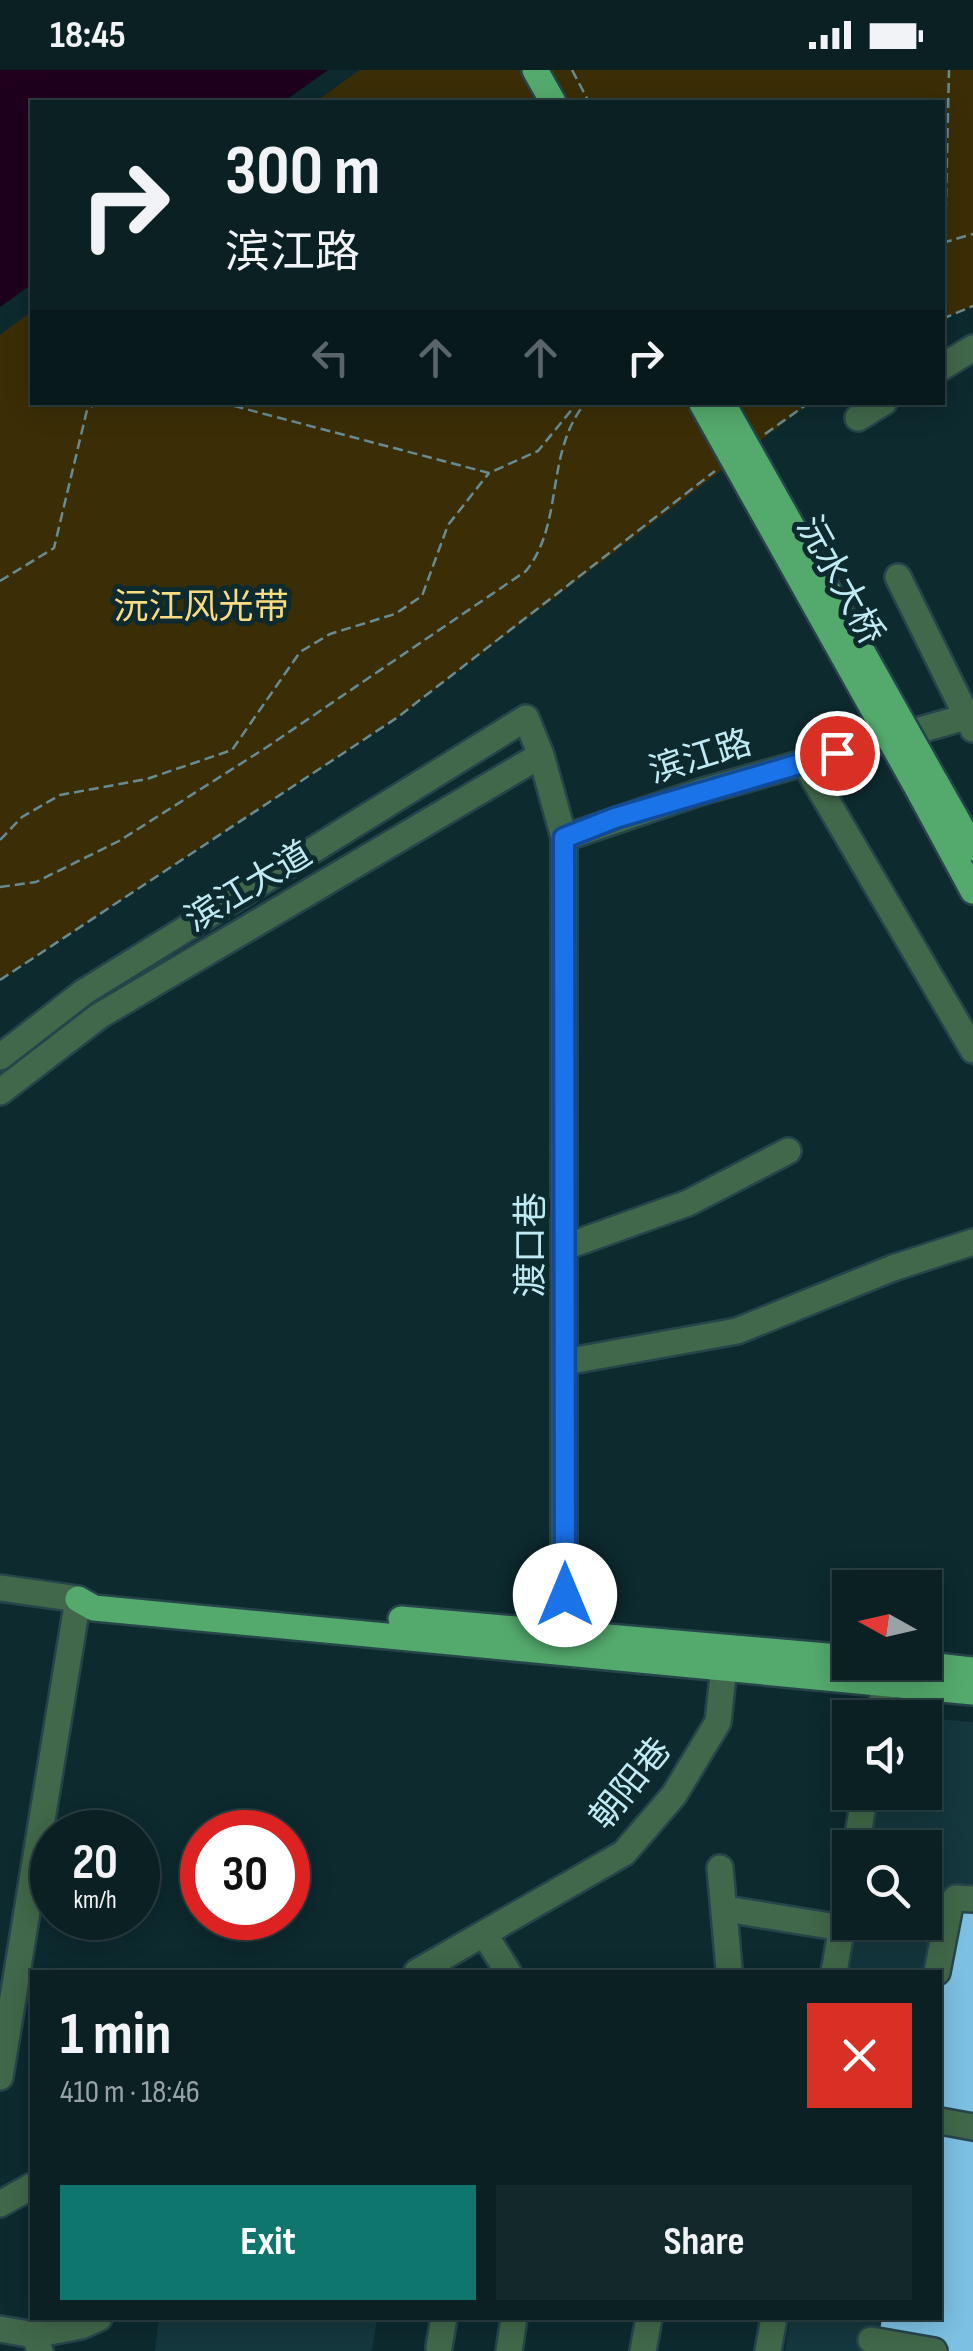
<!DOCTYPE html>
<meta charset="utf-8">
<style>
:root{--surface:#0a2023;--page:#13282b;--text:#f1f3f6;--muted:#99a3a6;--line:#2a3e41;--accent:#0f766e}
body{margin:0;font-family:"Sofia Sans Condensed","Noto Sans SC",sans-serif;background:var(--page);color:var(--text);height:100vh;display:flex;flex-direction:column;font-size:38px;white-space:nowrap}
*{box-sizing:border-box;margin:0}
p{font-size:32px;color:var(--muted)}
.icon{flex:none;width:55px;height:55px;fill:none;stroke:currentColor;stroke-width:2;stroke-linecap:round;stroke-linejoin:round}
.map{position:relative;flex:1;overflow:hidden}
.details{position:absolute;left:30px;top:1900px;width:912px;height:350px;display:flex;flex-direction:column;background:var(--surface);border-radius:0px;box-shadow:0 5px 25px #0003,0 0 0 2px var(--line)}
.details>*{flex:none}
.banner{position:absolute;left:30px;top:30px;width:915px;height:305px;border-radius:0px;box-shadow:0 5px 25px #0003,0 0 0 2px var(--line);background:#0a2023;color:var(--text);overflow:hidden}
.needle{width:65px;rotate:278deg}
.controls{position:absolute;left:832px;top:1500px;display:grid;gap:20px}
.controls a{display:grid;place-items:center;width:110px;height:110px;border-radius:0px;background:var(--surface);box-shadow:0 5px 25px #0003,0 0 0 2px var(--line);font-size:50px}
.speed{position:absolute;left:30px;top:1740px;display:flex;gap:20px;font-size:50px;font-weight:700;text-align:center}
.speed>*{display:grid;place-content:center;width:130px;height:130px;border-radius:50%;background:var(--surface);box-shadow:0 5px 25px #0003,0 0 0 2px var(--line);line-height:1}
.speed small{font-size:25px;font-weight:400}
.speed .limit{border:15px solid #d22;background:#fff;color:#111}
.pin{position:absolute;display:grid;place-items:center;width:85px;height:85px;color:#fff;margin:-42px;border:5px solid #fff;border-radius:50%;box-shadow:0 2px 10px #0007}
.me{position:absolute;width:110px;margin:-55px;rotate:0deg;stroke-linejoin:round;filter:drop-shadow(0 0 8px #0008)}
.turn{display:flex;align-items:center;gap:35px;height:210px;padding:0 30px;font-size:45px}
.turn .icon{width:130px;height:130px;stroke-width:2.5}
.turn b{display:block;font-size:70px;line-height:85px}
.lanes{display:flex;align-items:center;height:95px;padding:0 30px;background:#0003;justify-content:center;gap:50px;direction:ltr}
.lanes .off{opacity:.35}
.round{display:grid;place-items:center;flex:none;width:105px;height:105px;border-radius:0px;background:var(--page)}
.overview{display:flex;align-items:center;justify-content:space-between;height:170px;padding:0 30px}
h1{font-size:60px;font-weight:700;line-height:75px}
.cta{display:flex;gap:20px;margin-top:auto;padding:20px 30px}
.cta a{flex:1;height:115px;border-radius:0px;background:var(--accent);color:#fff;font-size:40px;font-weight:700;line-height:115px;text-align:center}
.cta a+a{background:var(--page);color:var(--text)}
.status{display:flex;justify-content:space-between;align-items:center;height:70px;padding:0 50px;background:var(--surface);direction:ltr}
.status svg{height:28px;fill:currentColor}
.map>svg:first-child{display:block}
.built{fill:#15373e}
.green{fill:#3b2e06}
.water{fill:#1e001c}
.building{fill:#7cc0e3}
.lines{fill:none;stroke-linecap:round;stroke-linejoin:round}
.minor-casing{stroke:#26454b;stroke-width:30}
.major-casing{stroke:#26454b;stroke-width:30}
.path{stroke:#688c93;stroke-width:2.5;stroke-dasharray:10 5;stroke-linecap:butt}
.minor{stroke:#41684a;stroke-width:25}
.major{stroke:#54aa6d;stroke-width:25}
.major-bridge-casing{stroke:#26454b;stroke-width:30;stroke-linecap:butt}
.major-bridge{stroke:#54aa6d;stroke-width:25}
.route-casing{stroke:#114b97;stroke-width:25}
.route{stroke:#1a73e8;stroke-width:18}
.labels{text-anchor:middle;stroke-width:10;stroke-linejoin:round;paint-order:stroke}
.street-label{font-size:35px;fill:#c1ebf4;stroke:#0d2a2f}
.park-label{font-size:35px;fill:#fadb81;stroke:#0d2a2f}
</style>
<div class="status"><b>18:45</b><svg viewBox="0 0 49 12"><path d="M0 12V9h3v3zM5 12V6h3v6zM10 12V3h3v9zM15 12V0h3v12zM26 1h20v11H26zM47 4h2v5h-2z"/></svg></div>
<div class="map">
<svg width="973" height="2281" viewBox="0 0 973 2281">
<rect width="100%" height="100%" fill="#0d2a2f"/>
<path class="built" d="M 925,1648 L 973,1652 L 973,2281 L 785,2281 L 790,2248 L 940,2248 L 940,1902 L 849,1902 L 857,1853 L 925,1852 L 925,1778 L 870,1777 L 879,1723 L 925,1722 Z
M 159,2248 L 377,2248 L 372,2281 L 155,2281 Z"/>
<path class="green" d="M 360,0 L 973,0 L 973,236 L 943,249 L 942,32 L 315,32 Z
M 32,241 L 32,332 L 810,333 L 398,647 L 0,910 L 0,265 Z"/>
<path class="water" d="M 0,0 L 328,0 L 283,32 L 32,32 L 32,214 L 0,237 Z"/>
<path class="building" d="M 953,1841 L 973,1843 L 973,2281 L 877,2281 L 882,2248 L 940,2248 L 940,1915 Z"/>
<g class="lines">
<defs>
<path id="minor" d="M 942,297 L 973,278
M 858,348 L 884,332
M 898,507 L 973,659
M 804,692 L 973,980
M 564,768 L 700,722 L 973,645
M 0,987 L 84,922 L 526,648 L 541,685 L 564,768 L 564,1581
M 0,1022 L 99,946 L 541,685
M 565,1177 L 688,1133 L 788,1081
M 565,1292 L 737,1261 L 893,1198 L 973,1172
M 0,1518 L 78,1529 L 0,2007
M 879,1648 L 885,1612
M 856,1778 L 865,1722
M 720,1798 L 729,1898
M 726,1839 L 842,1858
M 485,1865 L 508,1902
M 417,1902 L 624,1783 L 674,1725 L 718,1652 L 726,1578
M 834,1902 L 850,1811
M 937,1902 L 950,1835 L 956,1828 L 973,1829
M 940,2051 L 973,2057
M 0,2134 L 32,2116
M 0,2259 L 34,2265 L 40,2281
M 34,2265 L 81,2256 L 99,2248
M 871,2270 L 934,2281
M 439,2277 L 444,2248
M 509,2281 L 514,2248
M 643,2281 L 649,2248
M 768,2281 L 774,2248"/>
<path id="major" d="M 535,0 L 553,32
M 935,711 L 973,778
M 920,723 L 973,821
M 78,1529 L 94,1538 L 973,1622
M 401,1549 L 850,1588
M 901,1592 L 973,1600"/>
</defs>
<use href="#minor" class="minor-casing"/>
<use href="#major" class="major-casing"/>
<path class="path" d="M 572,0 L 589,32
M 942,173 L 973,164
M 945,173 L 949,0
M 942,249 L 973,236
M 219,332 L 489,403 L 538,381 L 578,332
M 765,364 L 810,332
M 0,511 L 54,478 L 87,340 L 97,332
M 0,770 L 22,747 L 60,725 L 147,709 L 232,680 L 300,582 L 330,564 L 395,544 L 422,526 L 448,455 L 489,403
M 0,817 L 36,812 L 119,771 L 267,677 L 526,501 C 565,452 544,383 586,332
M 0,910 L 398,647 L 715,401"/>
<use href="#minor" class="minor"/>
<use href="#major" class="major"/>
<defs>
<path id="major-bridge" d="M 701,332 L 920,723
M 722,332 L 935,711"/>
</defs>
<use href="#major-bridge" class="major-bridge-casing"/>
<use href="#major-bridge" class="major-bridge"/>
</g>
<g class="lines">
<defs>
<path id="route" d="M 565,1525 L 564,768 L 615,748 L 837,683"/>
</defs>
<use href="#route" class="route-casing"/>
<use href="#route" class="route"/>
</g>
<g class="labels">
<g class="street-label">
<text transform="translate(841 510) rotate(61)" y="12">沅水大桥</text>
<text transform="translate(700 686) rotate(-17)" y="12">滨江路</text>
<text transform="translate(248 816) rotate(-31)" y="12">滨江大道</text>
<text transform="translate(530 1175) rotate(-90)" y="12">渡口巷</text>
<text transform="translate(630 1713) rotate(-51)" y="12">朝阳巷</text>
</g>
<g class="park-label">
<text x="201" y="548">沅江风光带</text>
</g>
</g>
</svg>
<div class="controls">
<a><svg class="needle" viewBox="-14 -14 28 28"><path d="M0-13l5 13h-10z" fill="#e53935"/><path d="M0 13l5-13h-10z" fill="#99a3a6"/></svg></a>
<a><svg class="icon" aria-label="sound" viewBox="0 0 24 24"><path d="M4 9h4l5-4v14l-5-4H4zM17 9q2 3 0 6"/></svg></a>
<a><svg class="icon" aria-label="search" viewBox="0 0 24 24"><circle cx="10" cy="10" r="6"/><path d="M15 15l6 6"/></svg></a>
</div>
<div class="speed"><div>20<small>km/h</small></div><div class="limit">30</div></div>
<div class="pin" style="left:837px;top:683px;background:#d93025"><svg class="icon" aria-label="arrive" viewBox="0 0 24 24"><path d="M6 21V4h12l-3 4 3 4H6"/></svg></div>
<svg class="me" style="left:565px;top:1525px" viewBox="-20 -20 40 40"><circle r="19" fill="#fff"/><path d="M0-13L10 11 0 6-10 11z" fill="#1a73e8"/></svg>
<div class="banner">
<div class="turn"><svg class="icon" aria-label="right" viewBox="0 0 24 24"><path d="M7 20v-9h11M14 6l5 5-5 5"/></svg><div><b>300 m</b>滨江路</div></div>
<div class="lanes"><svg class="icon off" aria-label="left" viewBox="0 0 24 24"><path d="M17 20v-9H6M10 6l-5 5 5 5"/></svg><svg class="icon off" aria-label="ahead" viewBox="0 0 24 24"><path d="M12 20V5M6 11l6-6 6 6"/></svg><svg class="icon off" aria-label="ahead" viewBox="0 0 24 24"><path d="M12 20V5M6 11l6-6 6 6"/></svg><svg class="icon" aria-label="right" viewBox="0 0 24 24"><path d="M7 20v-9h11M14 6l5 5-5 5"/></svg></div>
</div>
<section class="details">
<div class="overview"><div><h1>1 min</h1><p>410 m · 18:46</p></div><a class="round" style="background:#d93025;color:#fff"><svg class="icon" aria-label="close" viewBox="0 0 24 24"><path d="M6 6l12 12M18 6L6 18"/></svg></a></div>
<div class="cta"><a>Exit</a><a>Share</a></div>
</section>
</div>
